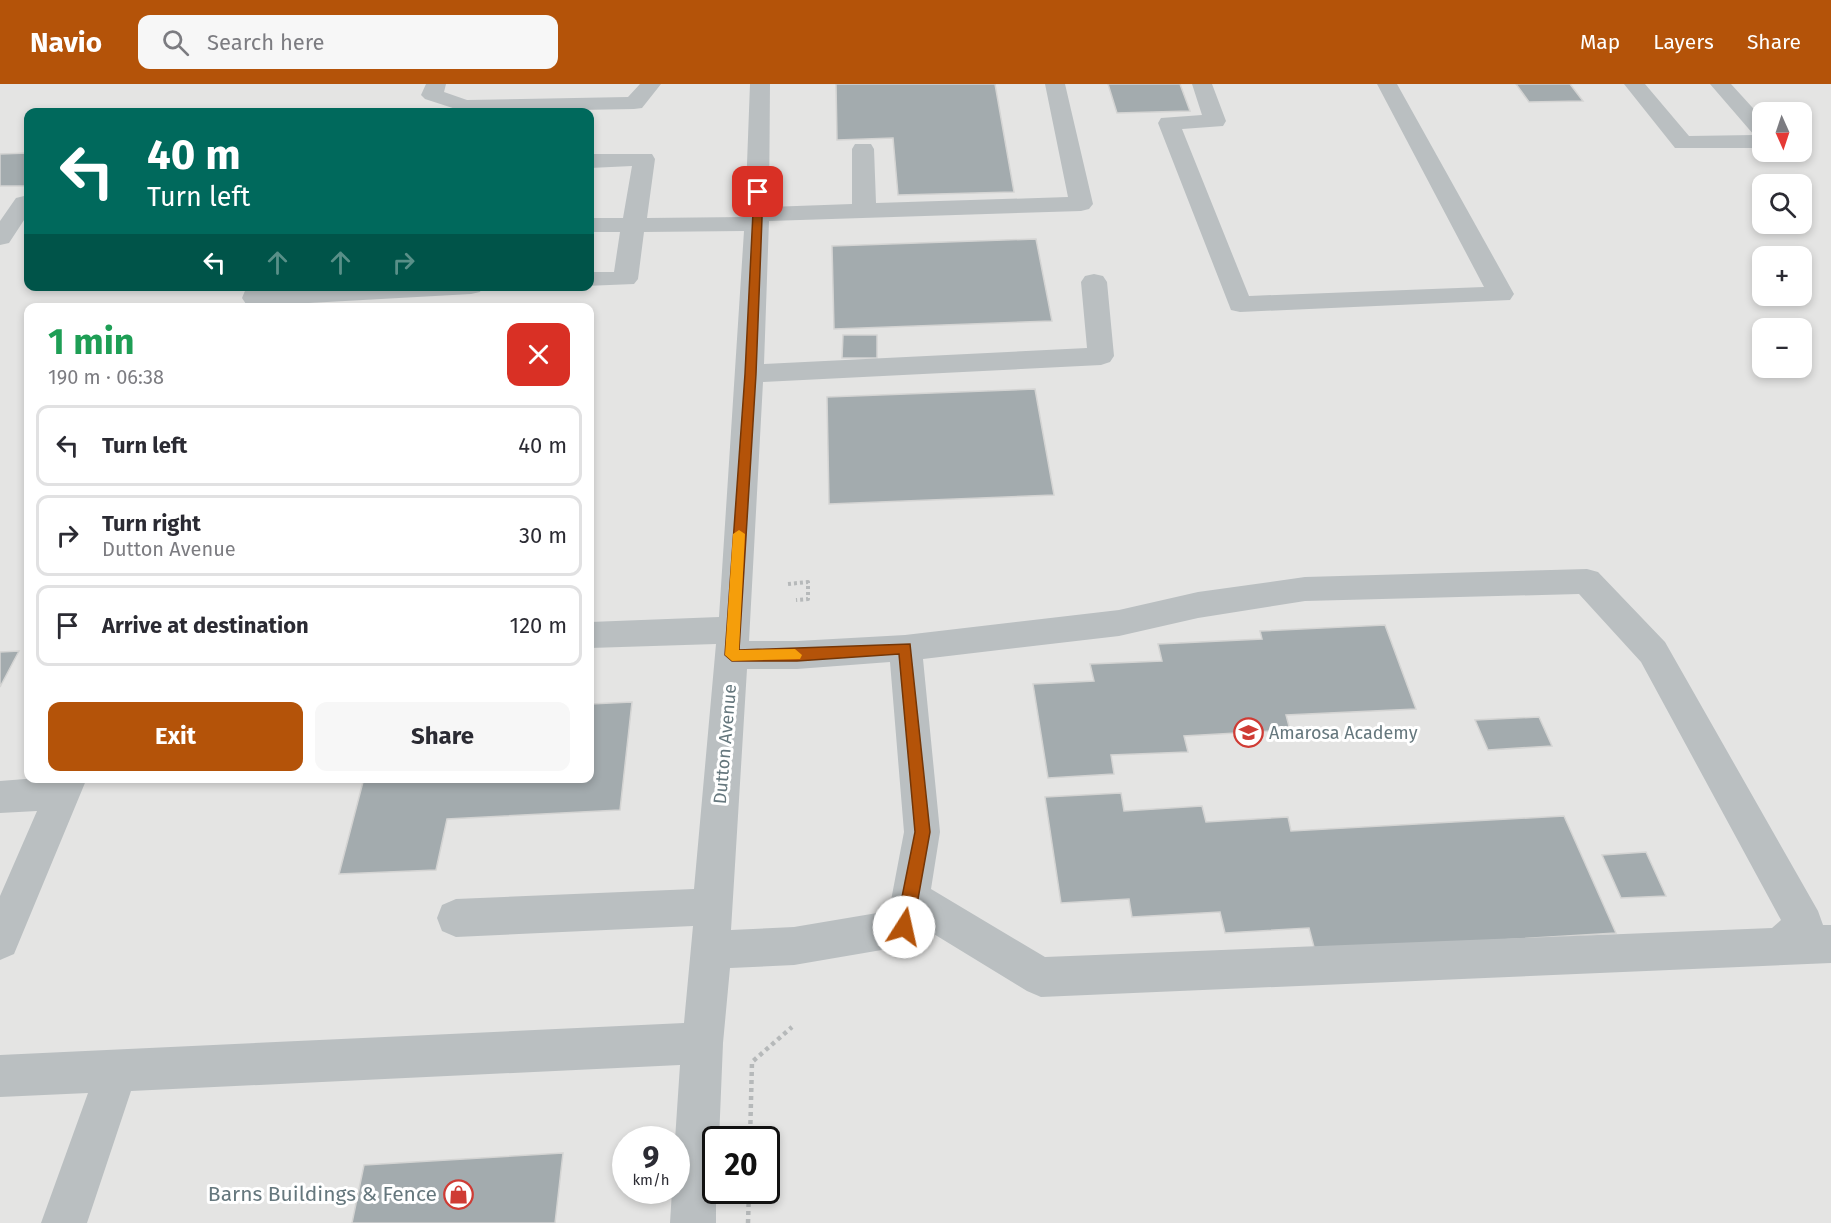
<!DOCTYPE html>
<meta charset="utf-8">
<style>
:root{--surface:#fff;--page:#f7f7f7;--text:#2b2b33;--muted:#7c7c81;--line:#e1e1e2;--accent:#b45309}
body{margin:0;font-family:"Fira Sans",sans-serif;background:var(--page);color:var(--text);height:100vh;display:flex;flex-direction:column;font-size:22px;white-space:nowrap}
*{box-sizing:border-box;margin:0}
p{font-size:20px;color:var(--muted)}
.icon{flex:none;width:33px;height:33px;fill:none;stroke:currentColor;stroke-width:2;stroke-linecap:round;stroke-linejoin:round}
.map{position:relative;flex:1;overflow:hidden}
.drawer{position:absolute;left:24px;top:219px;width:570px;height:480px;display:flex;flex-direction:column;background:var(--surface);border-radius:12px;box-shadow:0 3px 9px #0003}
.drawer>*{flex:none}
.guide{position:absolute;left:24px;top:24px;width:570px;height:183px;border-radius:12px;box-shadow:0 3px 9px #0003;background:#00695c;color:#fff;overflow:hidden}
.needle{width:39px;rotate:177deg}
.tools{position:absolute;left:1752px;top:18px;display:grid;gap:12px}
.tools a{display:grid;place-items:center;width:60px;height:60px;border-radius:12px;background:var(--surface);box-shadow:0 3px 9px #0003;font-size:30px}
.speed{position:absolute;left:612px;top:1042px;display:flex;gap:12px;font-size:30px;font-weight:700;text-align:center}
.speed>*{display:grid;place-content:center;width:78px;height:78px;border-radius:50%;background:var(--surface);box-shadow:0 3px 9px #0003;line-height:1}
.speed small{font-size:15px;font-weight:400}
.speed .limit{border:3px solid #111;border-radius:9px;background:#fff;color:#111}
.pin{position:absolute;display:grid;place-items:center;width:51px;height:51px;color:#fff;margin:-26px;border-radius:12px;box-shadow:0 3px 9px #0006}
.me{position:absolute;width:66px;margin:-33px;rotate:10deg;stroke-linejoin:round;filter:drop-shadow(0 0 4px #0008)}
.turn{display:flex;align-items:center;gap:21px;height:126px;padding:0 24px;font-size:27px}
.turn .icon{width:78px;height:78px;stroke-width:2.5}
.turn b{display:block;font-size:42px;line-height:51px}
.lanes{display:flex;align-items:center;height:57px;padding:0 24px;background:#0003;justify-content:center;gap:30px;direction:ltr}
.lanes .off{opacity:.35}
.round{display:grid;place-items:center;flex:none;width:63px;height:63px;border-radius:12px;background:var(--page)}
.head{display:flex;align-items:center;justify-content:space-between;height:102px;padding:0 24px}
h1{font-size:36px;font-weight:700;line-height:45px;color:#1e9e55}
.action{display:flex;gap:12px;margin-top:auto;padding:12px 24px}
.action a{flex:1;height:69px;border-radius:12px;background:var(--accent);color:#fff;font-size:24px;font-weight:700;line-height:69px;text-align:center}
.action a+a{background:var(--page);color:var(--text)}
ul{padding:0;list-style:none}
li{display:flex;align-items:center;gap:18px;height:81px;margin:0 12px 9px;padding:0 12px;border:3px solid var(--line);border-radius:12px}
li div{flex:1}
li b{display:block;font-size:22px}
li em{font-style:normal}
header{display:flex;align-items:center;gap:36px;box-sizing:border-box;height:84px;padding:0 30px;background:var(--accent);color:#fff}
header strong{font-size:28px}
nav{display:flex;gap:33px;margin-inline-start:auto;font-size:21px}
.search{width:420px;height:54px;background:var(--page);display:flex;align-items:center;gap:15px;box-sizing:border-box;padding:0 21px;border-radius:12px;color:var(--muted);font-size:22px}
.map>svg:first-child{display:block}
.built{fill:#e4e4e3;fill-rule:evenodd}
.building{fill:#a3abae;stroke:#d4d4d3;stroke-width:1.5}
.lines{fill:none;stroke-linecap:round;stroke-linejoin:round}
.path-far1{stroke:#b6b9ba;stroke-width:4;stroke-dasharray:3 3;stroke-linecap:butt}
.path{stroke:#b6b9ba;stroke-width:4.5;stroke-dasharray:4 4;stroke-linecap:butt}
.minor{fill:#babfc1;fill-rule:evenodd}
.route{fill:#b45309;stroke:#753606;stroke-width:1.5}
.slow{fill:#f59e0b}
.labels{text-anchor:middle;stroke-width:6;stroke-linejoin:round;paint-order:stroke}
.poi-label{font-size:18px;fill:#65777d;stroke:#fff;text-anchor:start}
.street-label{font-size:18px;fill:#65777d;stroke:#fff}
.near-poi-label{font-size:21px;fill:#65777d;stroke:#fff;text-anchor:end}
</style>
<header>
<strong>Navio</strong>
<div class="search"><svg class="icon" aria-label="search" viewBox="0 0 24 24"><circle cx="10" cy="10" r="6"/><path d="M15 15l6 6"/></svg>Search here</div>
<nav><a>Map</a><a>Layers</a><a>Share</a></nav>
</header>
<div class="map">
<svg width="1831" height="1139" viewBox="0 0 1831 1139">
<rect width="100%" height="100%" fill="#f3f3f0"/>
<path class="built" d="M 0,0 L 1831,0 L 1831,1139 L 0,1139 ZM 28,28 L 590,28 L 590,202 L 28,202 ZM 1762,28 L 1802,28 L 1802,68 L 1762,68 ZM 1762,100 L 1802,100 L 1802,140 L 1762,140 ZM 1762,172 L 1802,172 L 1802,212 L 1762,212 ZM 28,224 L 590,224 L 590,694 L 28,694 ZM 1762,244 L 1802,244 L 1802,284 L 1762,284 ZM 626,1056 L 676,1056 L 676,1107 L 626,1107 ZM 716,1056 L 766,1056 L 766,1107 L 716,1107 Z"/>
<path class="building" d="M 836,0 L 995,0 L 1014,108 L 898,111 L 893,54 L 837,56 Z
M 1108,0 L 1180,0 L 1190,27 L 1117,29 Z
M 1516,0 L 1570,0 L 1583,17 L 1529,18 Z
M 28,69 L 28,102 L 0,102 L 0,70 Z
M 1036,155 L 1052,237 L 834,245 L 832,162 Z
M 843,251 L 877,251 L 877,274 L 842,274 Z
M 1035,305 L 1054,411 L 829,420 L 827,313 Z
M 1385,541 L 1416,625 L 1286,631 L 1290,646 L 1184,652 L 1188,668 L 1111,671 L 1114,690 L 1048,694 L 1033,600 L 1094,597 L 1090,580 L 1162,577 L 1158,560 L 1262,555 L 1260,547 Z
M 19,567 L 0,603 L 0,568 Z
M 632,618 L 620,726 L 447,735 L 436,786 L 339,790 L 364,694 L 590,694 L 590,620 Z
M 1539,633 L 1552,662 L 1488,666 L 1475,636 Z
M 1121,709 L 1124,727 L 1202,722 L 1206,738 L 1288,733 L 1291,747 L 1564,732 L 1616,849 L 1315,867 L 1309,844 L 1225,849 L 1220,828 L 1132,833 L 1129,815 L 1061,819 L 1045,713 Z
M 1646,768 L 1666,812 L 1621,814 L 1602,771 Z
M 563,1069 L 555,1139 L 352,1139 L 364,1081 Z"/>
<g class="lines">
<path class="path-far1" d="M 788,500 L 808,498 L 808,515 L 796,516"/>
<path class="path" d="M 750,1056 L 752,978 L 792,943
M 748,1139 L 749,1107"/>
<path class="minor" d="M 426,0 L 446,0 L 444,8 L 467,16 L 628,13 L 640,0 L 661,0 L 642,24 L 634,25 L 465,28 L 425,15 L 421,11 Z
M 750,0 L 770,0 L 769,123 L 852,120 L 852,65 L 855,60 L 871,60 L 874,65 L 876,119 L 1068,113 L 1045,0 L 1065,0 L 1093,120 L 1089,125 L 1081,127 L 769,137 L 764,280 L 1087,264 L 1081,198 L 1085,192 L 1094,190 L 1103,192 L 1107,198 L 1114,272 L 1110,278 L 1101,281 L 763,298 L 749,557 L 797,557 L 905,551 L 1119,526 L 1198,508 L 1305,493 L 1587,485 L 1598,488 L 1665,558 L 1818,827 L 1823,841 L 1831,841 L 1831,879 L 1041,913 L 1027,907 L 924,844 L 919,856 L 905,862 L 794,881 L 730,884 L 723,959 L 719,1056 L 716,1056 L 716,1139 L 670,1139 L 672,1107 L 676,1107 L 675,1056 L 680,981 L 131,1007 L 87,1139 L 41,1139 L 88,1009 L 0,1013 L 0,971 L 684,939 L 693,842 L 456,853 L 442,847 L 437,834 L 442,821 L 456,815 L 694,805 L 716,560 L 590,564 L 590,538 L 719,533 L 744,147 L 644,148 L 638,195 L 634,200 L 585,202 L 590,202 L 590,188 L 614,188 L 620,148 L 590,148 L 590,134 L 623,134 L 632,82 L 590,84 L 590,70 L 652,70 L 655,75 L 647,134 L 745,133 ZM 1579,510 L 1641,578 L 1781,836 L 1772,844 L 1045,873 L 931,805 L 940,748 L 923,575 L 1119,552 L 1198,534 L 1305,517 ZM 890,578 L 904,748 L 889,827 L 794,843 L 731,846 L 747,585 L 797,585 Z
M 1192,0 L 1212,0 L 1226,37 L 1223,42 L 1182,45 L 1249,212 L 1484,203 L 1377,0 L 1397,0 L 1514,210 L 1510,216 L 1240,228 L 1231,226 L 1158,39 L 1161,34 L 1202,31 Z
M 1624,0 L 1645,0 L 1689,52 L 1754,51 L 1710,0 L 1731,0 L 1762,34 L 1762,64 L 1675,64 Z
M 24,112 L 28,113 L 28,130 L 9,159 L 0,161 L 0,137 L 16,114 Z
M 247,202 L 272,202 L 271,205 L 483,202 L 480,208 L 471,210 L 255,222 L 246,220 L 242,214 Z
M 38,694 L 87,694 L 14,870 L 0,876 L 0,812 L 37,727 L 0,729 L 0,697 Z"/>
</g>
<path class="route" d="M 758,105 L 763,108 L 756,290 L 739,566 L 910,560 L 930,748 L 913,843 L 910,849 L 904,851 L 899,849 L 896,843 L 915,748 L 899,570 L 797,577 L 732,577 L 725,571 L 745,290 L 754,108 Z"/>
<path class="slow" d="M 739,446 L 745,450 L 739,566 L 795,565 L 802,571 L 800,575 L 732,577 L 725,571 L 733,450 Z"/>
<defs>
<symbol id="school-ring" viewBox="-11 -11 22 22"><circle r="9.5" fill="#fff" stroke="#cf3b34" stroke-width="1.5"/><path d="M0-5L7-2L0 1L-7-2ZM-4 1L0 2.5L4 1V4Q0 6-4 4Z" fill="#cf3b34"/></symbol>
<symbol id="shop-ring" viewBox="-11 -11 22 22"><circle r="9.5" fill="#fff" stroke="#cf3b34" stroke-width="1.5"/><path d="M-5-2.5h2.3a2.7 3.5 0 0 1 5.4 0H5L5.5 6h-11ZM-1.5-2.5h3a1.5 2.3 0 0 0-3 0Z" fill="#cf3b34"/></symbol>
</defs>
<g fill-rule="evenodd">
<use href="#school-ring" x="1232" y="632" width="33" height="33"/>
<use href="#shop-ring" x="442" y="1094" width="33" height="33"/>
</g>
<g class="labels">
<g class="poi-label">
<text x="1269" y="655">Amarosa Academy</text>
</g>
<g class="street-label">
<text transform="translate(725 660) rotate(-85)" y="6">Dutton Avenue</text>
</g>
<g class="near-poi-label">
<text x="437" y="1117">Barns Buildings &amp; Fence</text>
</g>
</g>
</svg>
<div class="tools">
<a><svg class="needle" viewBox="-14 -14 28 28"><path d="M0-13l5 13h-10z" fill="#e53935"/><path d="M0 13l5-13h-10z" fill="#7c7c81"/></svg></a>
<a><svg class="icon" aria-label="search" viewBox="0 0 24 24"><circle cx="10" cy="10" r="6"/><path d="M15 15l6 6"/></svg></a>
<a>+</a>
<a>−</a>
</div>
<div class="speed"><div>9<small>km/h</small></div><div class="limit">20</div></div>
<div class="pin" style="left:758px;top:108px;background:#d93025"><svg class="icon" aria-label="arrive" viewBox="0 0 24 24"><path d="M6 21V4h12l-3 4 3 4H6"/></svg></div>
<svg class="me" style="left:904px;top:843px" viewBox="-20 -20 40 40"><circle r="19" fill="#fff"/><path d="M0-13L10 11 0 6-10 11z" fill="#b45309"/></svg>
<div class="guide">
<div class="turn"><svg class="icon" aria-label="left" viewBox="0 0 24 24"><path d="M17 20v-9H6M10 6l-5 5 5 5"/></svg><div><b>40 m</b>Turn left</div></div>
<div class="lanes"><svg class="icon" aria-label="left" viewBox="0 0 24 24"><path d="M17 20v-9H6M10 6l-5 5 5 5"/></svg><svg class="icon off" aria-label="ahead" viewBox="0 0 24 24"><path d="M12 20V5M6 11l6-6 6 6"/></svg><svg class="icon off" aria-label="ahead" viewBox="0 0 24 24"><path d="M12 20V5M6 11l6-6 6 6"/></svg><svg class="icon off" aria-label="right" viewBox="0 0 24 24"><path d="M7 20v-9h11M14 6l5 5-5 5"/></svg></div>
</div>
<section class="drawer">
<div class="head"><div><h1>1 min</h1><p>190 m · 06:38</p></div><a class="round" style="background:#d93025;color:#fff"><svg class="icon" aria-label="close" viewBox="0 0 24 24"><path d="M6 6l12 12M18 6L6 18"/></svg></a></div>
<ul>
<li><svg class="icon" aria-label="left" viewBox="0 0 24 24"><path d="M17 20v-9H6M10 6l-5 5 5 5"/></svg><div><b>Turn left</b></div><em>40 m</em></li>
<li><svg class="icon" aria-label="right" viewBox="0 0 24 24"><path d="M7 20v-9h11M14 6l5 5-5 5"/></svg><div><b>Turn right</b><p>Dutton Avenue</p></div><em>30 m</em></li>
<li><svg class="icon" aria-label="arrive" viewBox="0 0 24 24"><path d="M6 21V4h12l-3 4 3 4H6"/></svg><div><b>Arrive at destination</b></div><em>120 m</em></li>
</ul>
<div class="action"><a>Exit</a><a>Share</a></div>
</section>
</div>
